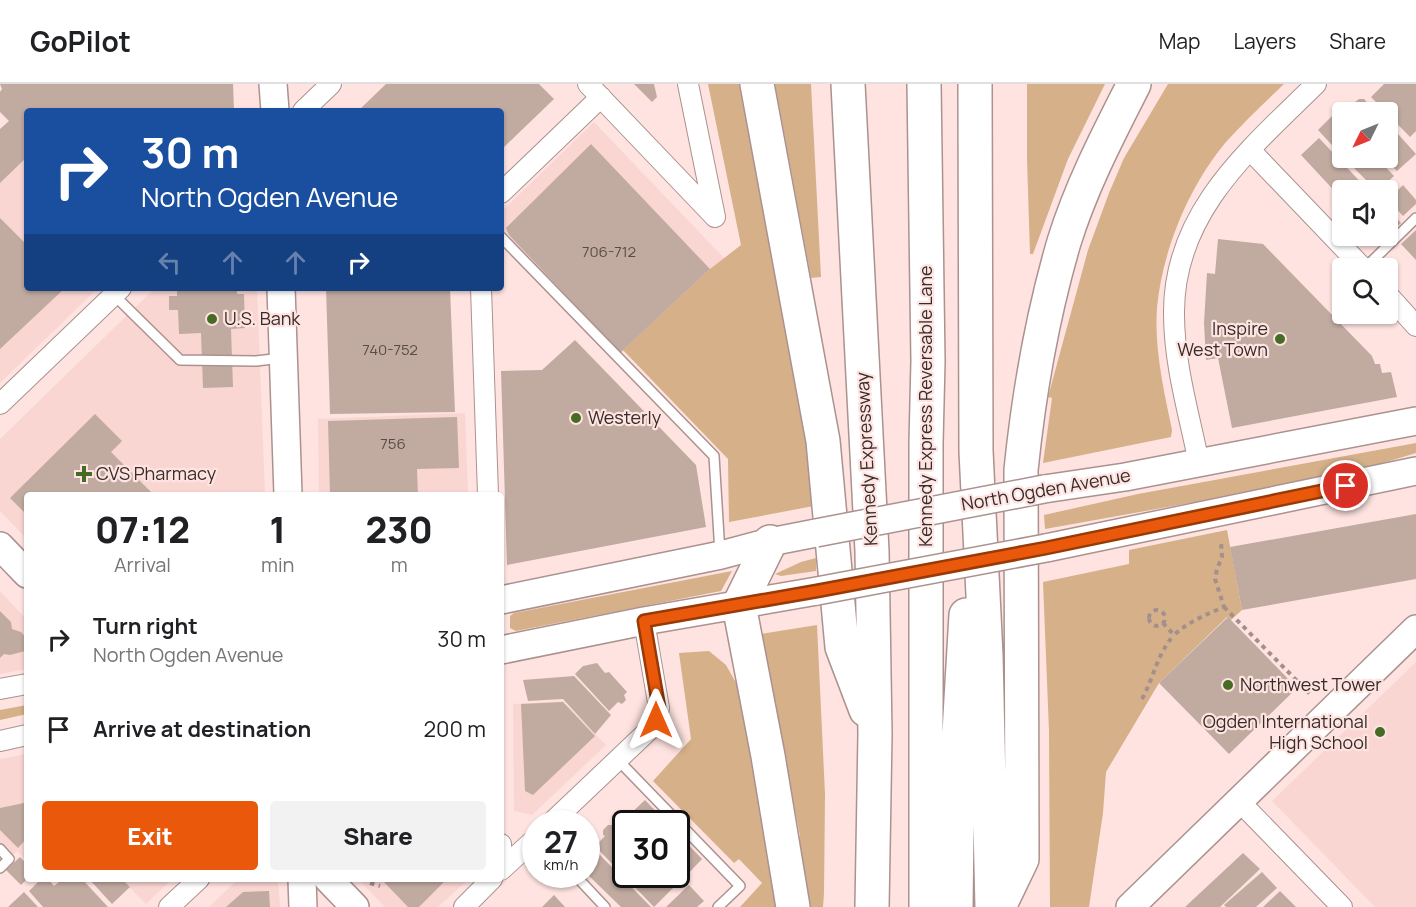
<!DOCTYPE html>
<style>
:root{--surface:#fff;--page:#f2f2f2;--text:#202124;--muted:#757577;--line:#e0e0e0;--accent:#ea580c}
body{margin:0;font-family:Manrope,sans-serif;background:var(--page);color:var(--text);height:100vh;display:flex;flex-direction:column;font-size:22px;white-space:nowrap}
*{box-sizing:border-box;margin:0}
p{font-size:20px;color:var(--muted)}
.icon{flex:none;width:33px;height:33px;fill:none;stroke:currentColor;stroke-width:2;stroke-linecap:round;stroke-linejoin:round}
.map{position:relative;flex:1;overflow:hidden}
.details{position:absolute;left:24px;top:408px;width:480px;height:390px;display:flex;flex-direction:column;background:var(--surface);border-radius:6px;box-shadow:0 2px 4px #0004}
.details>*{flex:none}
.top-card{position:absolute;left:24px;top:24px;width:480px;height:183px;border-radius:6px;box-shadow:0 2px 4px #0004;background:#1a4fa0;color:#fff;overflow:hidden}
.needle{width:39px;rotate:227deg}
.tools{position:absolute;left:1332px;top:18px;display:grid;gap:12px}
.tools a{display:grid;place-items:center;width:66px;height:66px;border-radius:6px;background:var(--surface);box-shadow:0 2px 4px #0004;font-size:30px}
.speed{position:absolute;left:522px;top:726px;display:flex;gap:12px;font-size:30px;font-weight:700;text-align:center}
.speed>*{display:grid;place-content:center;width:78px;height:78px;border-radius:50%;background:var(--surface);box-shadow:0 2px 4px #0004;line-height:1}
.speed small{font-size:15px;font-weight:400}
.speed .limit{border:3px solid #111;border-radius:9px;background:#fff;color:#111}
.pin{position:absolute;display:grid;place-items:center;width:51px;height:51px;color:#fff;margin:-26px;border:3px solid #fff;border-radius:50%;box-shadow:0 2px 6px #0007}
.me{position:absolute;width:66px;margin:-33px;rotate:0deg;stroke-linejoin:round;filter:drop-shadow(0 0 4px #0008)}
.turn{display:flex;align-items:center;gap:21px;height:126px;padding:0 18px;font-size:27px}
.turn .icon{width:78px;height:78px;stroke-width:2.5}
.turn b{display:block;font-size:42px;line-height:51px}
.lanes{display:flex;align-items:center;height:57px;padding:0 18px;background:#0003;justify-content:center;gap:30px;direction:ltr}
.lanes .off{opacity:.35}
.eta{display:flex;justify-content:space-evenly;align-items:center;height:102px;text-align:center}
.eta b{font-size:36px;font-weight:800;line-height:42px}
.button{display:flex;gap:12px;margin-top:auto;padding:12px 18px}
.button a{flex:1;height:69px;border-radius:6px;background:var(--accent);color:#fff;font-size:24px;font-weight:800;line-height:69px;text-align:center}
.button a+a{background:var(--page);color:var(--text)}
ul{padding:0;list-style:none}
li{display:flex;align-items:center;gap:18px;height:90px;padding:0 18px}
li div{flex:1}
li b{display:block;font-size:22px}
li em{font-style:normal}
header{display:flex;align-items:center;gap:36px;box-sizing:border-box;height:84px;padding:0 30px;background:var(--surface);border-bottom:2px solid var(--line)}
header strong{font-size:28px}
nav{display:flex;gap:33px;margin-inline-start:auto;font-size:21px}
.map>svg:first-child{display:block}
.built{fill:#f9d6d1}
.green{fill:#d5b089}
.building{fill:#c1aba0}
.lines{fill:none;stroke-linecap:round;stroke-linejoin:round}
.lane-casing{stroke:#ab928f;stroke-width:12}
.street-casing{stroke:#ab928f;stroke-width:22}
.secondary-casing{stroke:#ab928f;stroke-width:30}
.highway-casing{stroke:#ab928f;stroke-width:36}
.path{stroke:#a38f8d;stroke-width:4;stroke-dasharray:4.5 4.5;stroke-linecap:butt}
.lane{stroke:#fff;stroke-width:9}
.street{stroke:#fff;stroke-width:20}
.secondary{stroke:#fff;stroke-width:27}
.highway{stroke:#fff;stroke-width:33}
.secondary-bridge-casing{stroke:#ab928f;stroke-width:30;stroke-linecap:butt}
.secondary-bridge{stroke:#fff;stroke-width:27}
.route-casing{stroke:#983908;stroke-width:15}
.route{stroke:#ea580c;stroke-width:10}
.poi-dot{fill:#456b25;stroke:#fee3e0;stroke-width:2}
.labels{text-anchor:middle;stroke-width:4.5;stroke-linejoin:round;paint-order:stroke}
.number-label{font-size:15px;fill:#594c48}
.poi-label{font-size:18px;fill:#362c2a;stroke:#fee3e0;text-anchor:start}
.street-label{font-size:18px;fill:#362c2a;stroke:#fee3e0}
</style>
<header>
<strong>GoPilot</strong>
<nav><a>Map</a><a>Layers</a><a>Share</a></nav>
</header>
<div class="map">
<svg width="1416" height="823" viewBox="0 0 1416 823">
<rect width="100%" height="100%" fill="#fee3e0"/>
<path class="built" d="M 594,38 L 724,174 L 710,185 L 618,273 L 501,153 L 501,128 Z
M 27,73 L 27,204 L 98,204 L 0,299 L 0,99 Z
M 155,204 L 257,204 L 265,411 L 27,411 L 27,455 L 0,427 L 0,355 Z
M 465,329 L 468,411 L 319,411 L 318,335 Z
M 0,507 L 27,536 L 27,585 L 0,590 Z
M 1416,578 L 1416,823 L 1375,823 L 1272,717 Z
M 563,617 L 606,661 L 532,731 L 514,727 L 513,620 Z
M 27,670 L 27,777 L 17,767 L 9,775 L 0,765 L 0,675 Z
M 121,795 L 172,795 L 146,820 Z
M 235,795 L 278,795 L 280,823 L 209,823 L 234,799 Z
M 358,795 L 469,795 L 438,823 L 385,823 Z"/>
<path class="green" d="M 708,0 L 739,0 L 804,331 L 819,421 L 729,438 L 728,375 L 623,266 L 710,185 L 741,161 Z
M 775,0 L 811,0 L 821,193 L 811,194 Z
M 1027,0 L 1105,0 L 1068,75 L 1033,170 L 1030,170 L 1027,75 Z
M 1168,0 L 1284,0 C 1264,19 1244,38 1226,58 C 1189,102 1162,167 1157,224 C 1154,265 1164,307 1172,346 L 1171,353 L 1043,379 L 1052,314 L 1048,313 L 1088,166 L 1109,109 L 1124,74 Z
M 1416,359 L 1416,369 L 1340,392 L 1045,445 L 1044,431 L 1138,410 Z
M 1227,446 L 1242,526 L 1231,536 L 1227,533 L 1159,599 L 1106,688 L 1103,729 L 1089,823 L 1050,823 L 1049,647 L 1043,498 L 1129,480 L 1129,466 Z
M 816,474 L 816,487 L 781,492 L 775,490 L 801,478 Z
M 732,487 L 721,507 L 516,547 L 510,544 L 510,532 L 514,529 Z
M 817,541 L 825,710 L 824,809 L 823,823 L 809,823 L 797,754 L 800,752 L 761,550 Z
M 709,567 L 726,581 L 740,606 L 781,823 L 740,823 L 762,799 L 739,775 L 734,779 L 653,697 L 691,655 L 679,569 Z
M 27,621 L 27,630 L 0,636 L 0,626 Z"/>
<path class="building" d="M 0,0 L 233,0 L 234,27 L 27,27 L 27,73 L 0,99 L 0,45 L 9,37 L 0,28 L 0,8 L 2,5 Z
M 386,0 L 539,0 L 554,15 L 501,66 L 501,27 L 358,27 Z
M 634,0 L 654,0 L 657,13 L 652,18 Z
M 1384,0 L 1416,0 L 1416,47 L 1410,53 L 1371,13 Z
M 1359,15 L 1364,15 L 1376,28 L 1350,28 L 1352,27 L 1351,21 Z
M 1335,29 L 1342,37 L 1342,72 L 1318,46 Z
M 1388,39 L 1416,70 L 1397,87 L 1384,74 L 1388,74 Z
M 1319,54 L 1368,106 L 1342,106 L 1342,115 L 1301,71 Z
M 591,60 L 710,185 L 620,269 L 509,151 L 506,144 Z
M 1344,74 L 1377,74 L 1394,92 L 1379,106 L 1376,106 Z
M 1403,101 L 1416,116 L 1416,120 L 1403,132 L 1388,116 Z
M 1388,124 L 1401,139 L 1388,151 Z
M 0,134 L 27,161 L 27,204 L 65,204 L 0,265 Z
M 1416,146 L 1416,176 L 1401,160 Z
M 1218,155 L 1263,160 L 1372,272 L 1375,280 L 1380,280 L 1382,289 L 1391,288 L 1397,313 L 1232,344 L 1218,274 L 1206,276 L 1204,239 L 1207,189 L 1215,190 Z
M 177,204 L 237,204 L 237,210 L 244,210 L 245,244 L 231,245 L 233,303 L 203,304 L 201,249 L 179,250 L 178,226 L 169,226 L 169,212 L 177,212 Z
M 326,204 L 450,204 L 455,328 L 330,330 Z
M 575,256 L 696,381 L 706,443 L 507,481 L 501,287 L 542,286 Z
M 95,330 L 122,357 L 111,368 L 154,411 L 27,411 L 27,431 L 10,414 Z
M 457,333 L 459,384 L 417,385 L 418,411 L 330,411 L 328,337 Z
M 1416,430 L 1416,495 L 1242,526 L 1230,463 Z
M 0,527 L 11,538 L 12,545 L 21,548 L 27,555 L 25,567 L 10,571 L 4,570 L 0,574 Z
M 1228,533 L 1297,604 L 1229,670 L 1159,599 Z
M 597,579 L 605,589 L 609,588 L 627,608 L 624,611 L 626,616 L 622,620 L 618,618 L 609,627 L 575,590 L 583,582 Z
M 574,592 L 611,631 L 595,650 L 563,615 L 528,617 L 523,596 Z
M 563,618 L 595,652 L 533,711 L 525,707 L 521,620 Z
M 645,716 L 668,740 L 633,740 L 627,733 Z
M 24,719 L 27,720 L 27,754 L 18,764 L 0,746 L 0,724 Z
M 608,741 L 613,741 L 626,754 L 626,788 L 623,785 L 620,788 L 595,762 L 605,752 L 603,751 L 603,746 Z
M 676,748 L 702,775 L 685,793 L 676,784 Z
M 597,768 L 651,823 L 621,823 L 586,789 L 586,780 Z
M 1243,769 L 1260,785 L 1220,823 L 1185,823 Z
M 20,773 L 27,780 L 27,795 L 21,801 L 6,786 Z
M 1262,788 L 1277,804 L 1256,823 L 1226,823 L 1224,821 Z
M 626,790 L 662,790 L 674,803 L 654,823 L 626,794 Z
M 41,795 L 48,795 L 54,802 L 59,798 L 56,795 L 82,795 L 108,823 L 43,823 L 29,807 Z
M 89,795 L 122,795 L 130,803 L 112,820 Z
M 381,795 L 447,795 L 419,823 L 408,823 Z
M 689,801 L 704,817 L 697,823 L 666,823 Z
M 269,807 L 270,823 L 226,823 L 243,808 Z
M 1280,807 L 1296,823 L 1263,823 Z
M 24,808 L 38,823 L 8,823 Z
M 554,811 L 565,823 L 542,823 Z"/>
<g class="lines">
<defs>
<path id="lane" d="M 501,153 L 714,372 L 720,469
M 1365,184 L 1416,134
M 114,211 L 180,276 L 256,277 L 282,274
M 618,676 L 740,802 L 718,823
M 0,765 L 9,775 L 0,784
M 574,790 L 605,823"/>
<path id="street" d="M 588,0 L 715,133
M 688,0 L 715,133
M 303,27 L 331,0
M 1250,66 L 1363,184
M 501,109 L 601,13
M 481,204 L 488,411
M 1388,211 L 1416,242
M 0,320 L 121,204
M 1199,379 C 1189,330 1174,280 1174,230 C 1173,128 1250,65 1316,0
M 0,605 L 27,600
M 0,657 L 27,651
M 1240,718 L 1342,823
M 550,740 L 649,646 L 656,636 L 659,624 L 644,537
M 501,760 L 502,785
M 501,786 L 536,754
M 169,823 L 199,795
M 464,823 L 492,795"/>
<path id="secondary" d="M 273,0 L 275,27
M 281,204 L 288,411
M 1044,405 L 1125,393 L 1416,337
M 0,462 L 27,490
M 1046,464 L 1416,387
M 501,516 L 721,471 L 770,458 L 816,449
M 501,566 L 644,537 L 817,507
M 302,795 L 303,823
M 328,795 L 355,823
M 1130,823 L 1416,545"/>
<path id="highway" d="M 757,0 L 823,357 L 842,563 L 866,626
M 848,0 L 872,467 L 875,650 L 872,823
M 924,0 L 928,277 L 926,359 L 926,823
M 975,0 L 976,367 L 986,572 L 992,823
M 770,458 L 739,521 L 768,672 L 793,823
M 956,823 L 958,666 L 966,531
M 999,823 L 1022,775 L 1021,386 C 1029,308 1042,233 1064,158 C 1081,103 1108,51 1134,0"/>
</defs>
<use href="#lane" class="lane-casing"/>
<use href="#street" class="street-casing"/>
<use href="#secondary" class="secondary-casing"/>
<use href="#highway" class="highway-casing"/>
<path class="path" d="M 1224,523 L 1311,611
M1149 534a8 8 0 1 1 16 0a8 8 0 1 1-16 0Z
M 1163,539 L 1174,551 C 1188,538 1205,531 1224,523 L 1215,495 L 1217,485 L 1222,473 L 1221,458
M 1142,615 C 1154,593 1157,570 1174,551
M 370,799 L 380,802"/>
<use href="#lane" class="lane"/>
<use href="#street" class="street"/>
<use href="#secondary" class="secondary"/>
<use href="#highway" class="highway"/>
<defs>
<path id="secondary-bridge" d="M 816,449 L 1044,405
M 817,507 L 1046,464"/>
</defs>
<use href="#secondary-bridge" class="secondary-bridge-casing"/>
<use href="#secondary-bridge" class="secondary-bridge"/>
</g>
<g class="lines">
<defs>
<path id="route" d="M 656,636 L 659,624 L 644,537 L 817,507 L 1046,464 L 1346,402"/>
</defs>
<use href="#route" class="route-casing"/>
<use href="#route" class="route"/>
</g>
<g class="poi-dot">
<circle cx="212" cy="235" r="6"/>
<circle cx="1280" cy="255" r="6"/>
<circle cx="576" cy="334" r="6"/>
<path d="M81 381h6v6h6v6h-6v6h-6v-6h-6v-6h6z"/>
<circle cx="1228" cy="601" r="6"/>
<circle cx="1380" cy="648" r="6"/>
</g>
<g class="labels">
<g class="number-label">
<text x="609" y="173">706-712</text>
<text x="390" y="271">740-752</text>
<text x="393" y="365">756</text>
</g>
<g class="poi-label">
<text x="224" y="241">U.S. Bank</text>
<text x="1268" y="251" text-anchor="end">Inspire<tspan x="1268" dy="21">West Town</tspan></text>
<text x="588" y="340">Westerly</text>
<text x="96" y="396">CVS Pharmacy</text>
<text x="1240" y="607">Northwest Tower</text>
<text x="1368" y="644" text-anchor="end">Ogden International<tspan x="1368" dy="21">High School</tspan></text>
</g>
<g class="street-label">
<text transform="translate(926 322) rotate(-90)" y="6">Kennedy Express Reversable Lane</text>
<text transform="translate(867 375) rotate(-93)" y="6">Kennedy Expressway</text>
<text transform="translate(1046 406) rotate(-10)" y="6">North Ogden Avenue</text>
</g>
</g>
</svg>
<div class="tools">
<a><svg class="needle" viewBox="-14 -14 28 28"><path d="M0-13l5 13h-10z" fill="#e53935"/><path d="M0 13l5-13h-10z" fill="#757577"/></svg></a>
<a><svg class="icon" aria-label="sound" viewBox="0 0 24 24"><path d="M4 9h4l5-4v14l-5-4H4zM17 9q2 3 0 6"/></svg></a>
<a><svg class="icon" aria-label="search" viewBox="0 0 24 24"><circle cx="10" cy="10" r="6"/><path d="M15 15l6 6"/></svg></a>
</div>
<div class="speed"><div>27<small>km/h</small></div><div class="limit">30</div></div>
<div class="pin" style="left:1346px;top:402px;background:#d93025"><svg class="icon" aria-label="arrive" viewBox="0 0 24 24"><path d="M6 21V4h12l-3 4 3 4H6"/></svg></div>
<svg class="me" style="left:656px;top:636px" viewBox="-20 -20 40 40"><path d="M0-17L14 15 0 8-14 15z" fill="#ea580c" stroke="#fff" stroke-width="4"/></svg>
<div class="top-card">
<div class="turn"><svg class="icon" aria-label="right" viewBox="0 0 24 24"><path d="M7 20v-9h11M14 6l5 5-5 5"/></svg><div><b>30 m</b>North Ogden Avenue</div></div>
<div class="lanes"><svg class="icon off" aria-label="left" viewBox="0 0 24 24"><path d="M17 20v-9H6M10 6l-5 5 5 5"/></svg><svg class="icon off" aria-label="ahead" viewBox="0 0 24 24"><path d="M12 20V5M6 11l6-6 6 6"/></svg><svg class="icon off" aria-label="ahead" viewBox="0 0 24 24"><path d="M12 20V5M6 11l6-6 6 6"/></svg><svg class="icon" aria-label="right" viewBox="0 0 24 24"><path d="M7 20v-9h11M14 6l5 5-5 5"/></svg></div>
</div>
<section class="details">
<div class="eta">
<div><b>07:12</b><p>Arrival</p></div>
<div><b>1</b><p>min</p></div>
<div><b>230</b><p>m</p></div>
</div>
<ul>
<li><svg class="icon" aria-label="right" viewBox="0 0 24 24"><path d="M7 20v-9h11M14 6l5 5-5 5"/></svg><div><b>Turn right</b><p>North Ogden Avenue</p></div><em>30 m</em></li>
<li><svg class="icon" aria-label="arrive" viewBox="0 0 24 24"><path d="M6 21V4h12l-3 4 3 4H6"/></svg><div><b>Arrive at destination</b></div><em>200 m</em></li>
</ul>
<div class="button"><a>Exit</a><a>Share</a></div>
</section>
</div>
